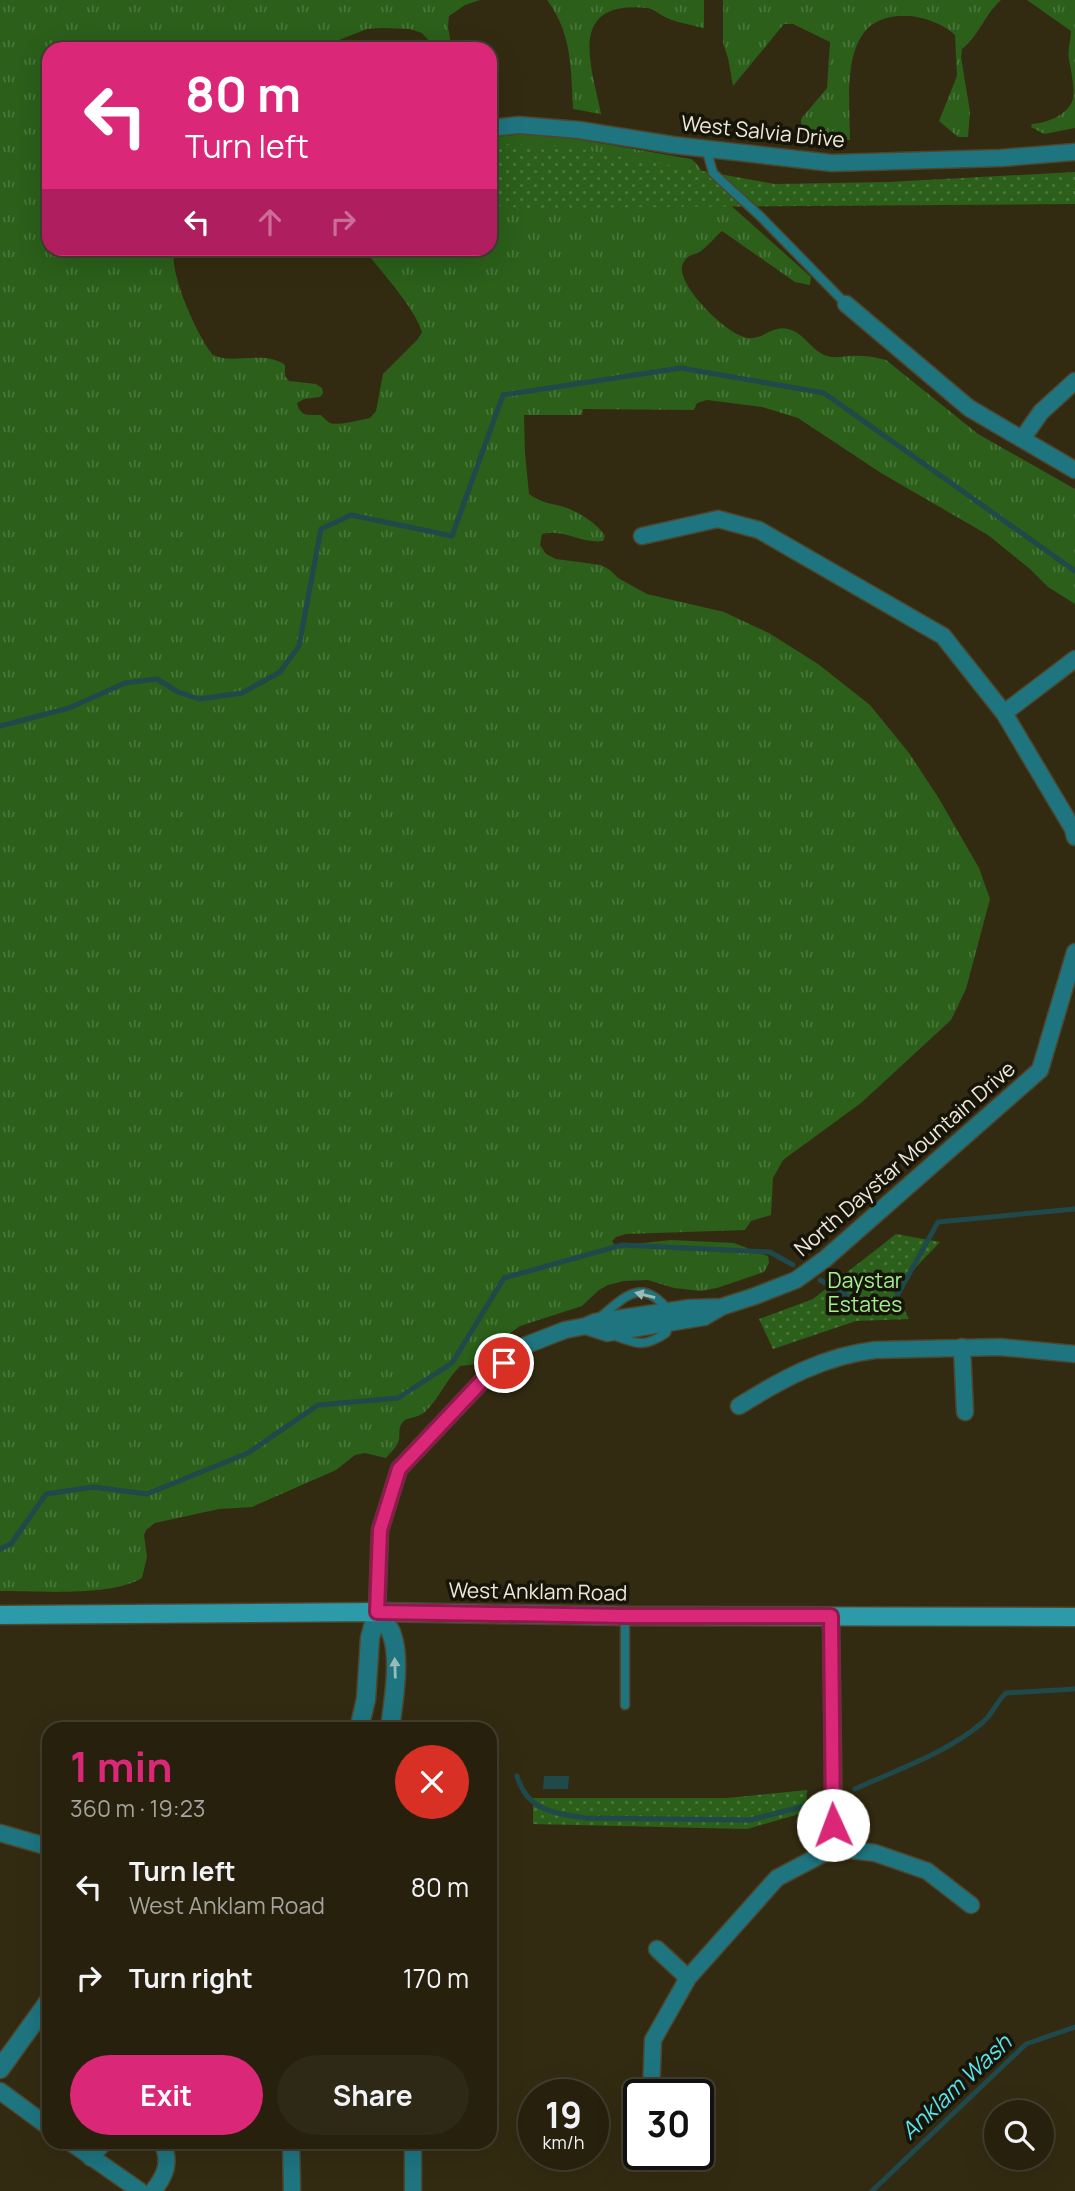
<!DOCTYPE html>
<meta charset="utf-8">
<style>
:root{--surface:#26200d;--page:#2e2816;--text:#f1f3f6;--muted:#a4a39d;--line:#423e2e;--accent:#db2777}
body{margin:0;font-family:Manrope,sans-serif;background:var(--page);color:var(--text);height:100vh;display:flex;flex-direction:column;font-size:26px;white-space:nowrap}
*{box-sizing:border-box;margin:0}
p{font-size:23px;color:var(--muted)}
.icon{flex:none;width:38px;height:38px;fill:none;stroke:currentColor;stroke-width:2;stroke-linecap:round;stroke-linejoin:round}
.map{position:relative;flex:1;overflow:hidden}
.details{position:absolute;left:42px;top:1722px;width:455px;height:427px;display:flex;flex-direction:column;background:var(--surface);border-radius:21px;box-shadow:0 7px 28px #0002,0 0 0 2px var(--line)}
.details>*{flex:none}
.top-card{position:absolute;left:42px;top:42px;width:455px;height:214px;border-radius:21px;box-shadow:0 7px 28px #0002,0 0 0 2px var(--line);background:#db2777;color:#fff;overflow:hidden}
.buttons{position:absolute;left:984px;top:2100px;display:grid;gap:14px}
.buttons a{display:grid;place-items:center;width:70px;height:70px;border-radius:50%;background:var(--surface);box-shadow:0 7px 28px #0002,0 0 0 2px var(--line);font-size:35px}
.speed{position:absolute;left:518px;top:2079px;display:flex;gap:14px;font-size:35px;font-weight:700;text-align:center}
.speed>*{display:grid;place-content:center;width:91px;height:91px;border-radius:50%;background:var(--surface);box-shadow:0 7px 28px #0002,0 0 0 2px var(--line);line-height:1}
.speed small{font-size:18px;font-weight:400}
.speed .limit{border:4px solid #111;border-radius:10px;background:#fff;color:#111}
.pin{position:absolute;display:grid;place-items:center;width:60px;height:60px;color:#fff;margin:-30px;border:4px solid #fff;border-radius:50%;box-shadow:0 2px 7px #0007}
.me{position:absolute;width:77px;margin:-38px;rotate:358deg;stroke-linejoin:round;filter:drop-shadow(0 0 5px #0008)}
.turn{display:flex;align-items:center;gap:24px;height:147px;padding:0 28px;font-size:32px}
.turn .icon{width:91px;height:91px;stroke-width:2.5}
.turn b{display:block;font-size:49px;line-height:60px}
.lanes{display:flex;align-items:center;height:66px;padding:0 28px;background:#0003;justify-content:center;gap:35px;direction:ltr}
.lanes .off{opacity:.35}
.round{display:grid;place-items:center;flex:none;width:74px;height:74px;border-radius:37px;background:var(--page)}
.summary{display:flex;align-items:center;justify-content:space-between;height:119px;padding:0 28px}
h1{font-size:42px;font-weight:700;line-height:52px;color:var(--accent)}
.action{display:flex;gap:14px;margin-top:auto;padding:14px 28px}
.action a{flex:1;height:80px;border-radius:42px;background:var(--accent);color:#fff;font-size:28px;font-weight:700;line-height:80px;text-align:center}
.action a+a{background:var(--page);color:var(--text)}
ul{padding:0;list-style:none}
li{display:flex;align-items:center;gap:21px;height:91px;padding:0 28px}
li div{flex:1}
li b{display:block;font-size:26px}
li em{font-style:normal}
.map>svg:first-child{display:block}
.grass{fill:url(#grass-tufts)}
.park{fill:url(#park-dots)}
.water{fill:#1f494b}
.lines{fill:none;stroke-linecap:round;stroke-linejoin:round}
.stream{stroke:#1f494b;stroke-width:5}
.service-casing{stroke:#4d462d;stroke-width:11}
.minor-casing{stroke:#4d462d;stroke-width:19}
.tertiary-casing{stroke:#4d462d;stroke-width:21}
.secondary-casing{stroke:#4d462d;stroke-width:21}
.service{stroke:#1e7580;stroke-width:8}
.minor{stroke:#1e7580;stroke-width:16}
.tertiary{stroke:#1e7580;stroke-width:18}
.secondary{stroke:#2c9aa8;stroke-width:18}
.oneway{fill:#9bbbb6}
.route-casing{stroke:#8e194d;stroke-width:18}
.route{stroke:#db2777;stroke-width:12}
.labels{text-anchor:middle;stroke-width:7;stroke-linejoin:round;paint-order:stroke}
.street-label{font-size:21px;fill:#eeeada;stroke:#171409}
.park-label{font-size:21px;fill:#a4f08f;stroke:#171409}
.water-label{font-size:23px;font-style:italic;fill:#5ae3e9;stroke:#171409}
</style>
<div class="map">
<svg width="1075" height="2191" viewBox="0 0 1075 2191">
<defs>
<pattern id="grass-tufts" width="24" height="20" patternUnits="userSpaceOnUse" patternTransform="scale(1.75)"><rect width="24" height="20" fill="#2b5f1a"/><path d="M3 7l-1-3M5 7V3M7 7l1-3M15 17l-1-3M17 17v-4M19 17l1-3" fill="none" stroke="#4a763b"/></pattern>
<pattern id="park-dots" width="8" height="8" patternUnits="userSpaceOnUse" patternTransform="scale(1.75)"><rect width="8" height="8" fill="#2b5f1a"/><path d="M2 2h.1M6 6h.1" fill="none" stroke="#4a763b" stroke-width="1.8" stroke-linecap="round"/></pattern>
</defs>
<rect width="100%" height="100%" fill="#332b11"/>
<path class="grass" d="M 0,0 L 480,0 L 465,5 L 449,16 L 448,27 L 452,49 L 431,49 L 429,41 L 422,33 L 410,29 L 383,28 L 367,29 L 316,49 L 49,49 L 49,248 L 174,249 C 169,273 196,333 212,354 C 230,366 265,349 285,365 L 285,376 L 289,381 L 316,384 L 322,388 L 323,393 L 320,397 L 304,399 L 297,403 C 300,417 309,415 321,415 C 323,417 328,422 330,423 C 336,426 361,420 370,418 L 376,411 L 383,374 L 418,339 L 422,332 C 414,306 380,271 364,249 L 490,248 L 490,138 L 528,133 L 565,137 L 691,159 L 696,163 L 719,195 L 811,277 L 810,285 L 795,282 L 722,231 C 715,237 709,245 702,250 C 698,254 692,254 688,257 C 685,259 683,263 682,266 C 678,287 728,336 748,338 C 763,340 772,325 788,329 C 805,333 811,351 827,356 C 834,358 841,357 848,356 C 861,355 873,356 886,360 L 978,434 L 1075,489 L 1075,604 L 1048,587 L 1030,569 L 988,535 L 881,473 L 798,418 L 762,407 L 707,400 L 697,403 L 694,410 L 583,409 L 582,415 L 524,415 L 525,453 L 529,494 C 543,504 552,503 567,508 C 580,513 598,524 605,536 L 603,541 C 581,544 564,528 542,534 L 540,545 L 546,554 L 556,559 L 601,565 L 610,570 L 618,578 L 647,594 L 724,612 L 769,633 L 818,664 L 870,705 L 909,753 L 938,797 L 979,868 L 990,899 L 966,989 L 951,1020 L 861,1103 L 783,1160 L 773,1178 L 771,1215 L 751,1221 L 745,1230 L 626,1234 L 616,1237 L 612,1241 L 615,1246 L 671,1240 L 734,1243 L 768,1256 L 769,1263 L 764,1272 L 717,1288 L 701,1291 L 674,1288 L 648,1280 L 624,1281 L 608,1285 L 599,1290 L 582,1306 L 520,1326 L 502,1339 L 481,1362 L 470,1365 L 460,1366 C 446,1380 440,1397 426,1411 C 418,1419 407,1416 402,1423 C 398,1429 400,1434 399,1440 C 397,1447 390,1453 386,1458 L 365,1453 L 355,1455 L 336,1470 L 252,1507 L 219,1509 L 155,1523 L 146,1530 L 144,1535 L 147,1557 L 142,1578 C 111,1597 37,1591 0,1591 Z
M 547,0 L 704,0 L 704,28 C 692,25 678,23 667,18 C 660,15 654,9 647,8 C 565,0 592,67 601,114 L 573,109 C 571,69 572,33 547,0 Z
M 723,0 L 1001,0 C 984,15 979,36 962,49 L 961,57 L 970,112 L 968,137 L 958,137 L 939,121 L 957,76 L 955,35 C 944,24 922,16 906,16 C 838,13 850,94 850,140 L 819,141 L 801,131 L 801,119 L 827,88 L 830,42 L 793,24 L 784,24 L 733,86 L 728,58 L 723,43 Z
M 1027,0 L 1075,0 L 1075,128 L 1044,134 L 1031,127 L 1032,124 C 1047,123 1068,115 1073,99 C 1075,87 1071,71 1069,59 C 1067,51 1071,40 1071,31 Z"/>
<path class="park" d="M 502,144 L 563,146 L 775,184 L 888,182 L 1075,172 L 1075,204 L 523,208 L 490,205 L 490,149 Z
M 896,1234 L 940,1242 L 894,1290 L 909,1319 L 856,1321 L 773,1349 L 759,1319 L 813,1299 Z
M 807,1790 L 806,1812 L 747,1829 L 533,1824 L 533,1798 L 727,1798 Z"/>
<path class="water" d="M 544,1776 L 569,1776 L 568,1789 L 543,1789 Z"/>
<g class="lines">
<path class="stream" d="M 0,726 L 69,708 L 125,683 L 157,679 L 178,692 L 199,699 L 242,693 L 280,672 L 299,646 L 321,529 L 351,515 L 452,536 L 503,395 L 681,368 L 824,393 L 1075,571
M 820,1280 L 870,1309 L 893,1303 L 938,1222 L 1075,1209
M 0,1549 L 11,1544 L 46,1494 L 93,1487 L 147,1494 L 248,1453 L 318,1405 L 398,1398 L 452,1363 L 504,1278 L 622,1245 L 770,1252 L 793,1265
M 517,1776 C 527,1811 554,1813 586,1818 L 750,1820 L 809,1805
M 855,1789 C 898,1769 945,1754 982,1723 C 992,1715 996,1702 1006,1693 L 1075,1689
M 872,2191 L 1026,2044 L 1075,2027"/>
<defs>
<path id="service" d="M 706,148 L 713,173 L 761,217 L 846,304
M 599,1318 C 625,1297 641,1276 669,1311
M 613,1335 C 637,1344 644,1348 666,1333 L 669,1324
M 625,1616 L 625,1705"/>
<path id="minor" d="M 490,128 L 519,125 L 579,130 L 673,145 L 832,163 L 1001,158 L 1075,152
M 846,304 L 969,408 L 1075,470
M 1022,439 L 1041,412 L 1075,381
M 642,536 L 718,519 L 759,530 L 943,636 L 1004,713 L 1073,829 L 1075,837
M 1004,713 L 1075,659
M 721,1307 L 689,1308 L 595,1322 L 586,1326 L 607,1333 L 704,1317 L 721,1307 L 755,1296 L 796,1280 L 825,1259 L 1040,1070 L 1075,952
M 962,1347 L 965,1412
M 739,1406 C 782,1379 824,1356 875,1350 L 1000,1347 L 1075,1354
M 377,1612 L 380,1530 L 399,1469 L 484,1379 L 524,1346 L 565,1330 L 586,1326
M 831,1616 L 834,1848
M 0,1833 L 49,1847
M 834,1848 L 875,1853 L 927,1871 L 971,1905
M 657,1949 L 688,1978
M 0,2091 L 49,2127
M 651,2095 L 653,2040 L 688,1978 L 777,1878 L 834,1848
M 70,2142 L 140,2191
M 291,2142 L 292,2191
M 413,2142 L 413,2191
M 91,2158 L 104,2142
M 153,2191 C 166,2175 171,2162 162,2142"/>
<path id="tertiary" d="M 377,1612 C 382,1619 390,1627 392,1635 C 401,1660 393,1703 390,1729
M 359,1729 L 366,1699 L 370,1638 L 377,1612
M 0,2069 L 49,2001"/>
<path id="secondary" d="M 0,1615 L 377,1612 L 625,1616 L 1075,1617"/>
</defs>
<use href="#service" class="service-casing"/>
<use href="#minor" class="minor-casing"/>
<use href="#tertiary" class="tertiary-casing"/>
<use href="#secondary" class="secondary-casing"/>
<use href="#service" class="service"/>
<use href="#minor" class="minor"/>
<use href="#tertiary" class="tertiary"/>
<use href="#secondary" class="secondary"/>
</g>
<defs><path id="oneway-solid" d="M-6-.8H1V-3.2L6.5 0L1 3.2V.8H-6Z" transform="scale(1.75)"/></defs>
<g class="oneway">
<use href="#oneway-solid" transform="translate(645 1295) rotate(-166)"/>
<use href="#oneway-solid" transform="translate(395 1668) rotate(-92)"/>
</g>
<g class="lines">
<defs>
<path id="route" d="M 504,1363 L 484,1379 L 399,1469 L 380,1530 L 377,1612 L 625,1616 L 831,1616 L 833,1825"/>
</defs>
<use href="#route" class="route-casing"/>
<use href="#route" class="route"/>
</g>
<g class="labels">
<g class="street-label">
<text transform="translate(763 132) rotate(6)" y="7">West Salvia Drive</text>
<text transform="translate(905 1159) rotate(-41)" y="7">North Daystar Mountain Drive</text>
<text transform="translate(538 1592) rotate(1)" y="7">West Anklam Road</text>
</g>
<g class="park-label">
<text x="865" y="1288">Daystar<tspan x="865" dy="24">Estates</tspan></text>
</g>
<g class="water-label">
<text transform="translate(956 2087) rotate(-43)" y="8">Anklam Wash</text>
</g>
</g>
</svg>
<div class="buttons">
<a><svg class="icon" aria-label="search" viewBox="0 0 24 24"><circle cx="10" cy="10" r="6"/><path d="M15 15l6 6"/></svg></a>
</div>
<div class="speed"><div>19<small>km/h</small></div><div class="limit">30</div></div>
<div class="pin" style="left:504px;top:1363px;background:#d93025"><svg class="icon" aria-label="arrive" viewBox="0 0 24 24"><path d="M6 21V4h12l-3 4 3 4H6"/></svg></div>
<svg class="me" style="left:833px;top:1825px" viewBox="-20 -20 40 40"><circle r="19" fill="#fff"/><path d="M0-13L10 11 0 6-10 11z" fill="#db2777"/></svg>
<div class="top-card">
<div class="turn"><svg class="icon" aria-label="left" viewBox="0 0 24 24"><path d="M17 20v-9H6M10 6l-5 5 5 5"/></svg><div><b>80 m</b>Turn left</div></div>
<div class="lanes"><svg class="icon" aria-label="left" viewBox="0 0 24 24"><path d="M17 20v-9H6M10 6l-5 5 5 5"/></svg><svg class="icon off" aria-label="ahead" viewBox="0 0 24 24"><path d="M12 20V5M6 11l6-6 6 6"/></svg><svg class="icon off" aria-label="right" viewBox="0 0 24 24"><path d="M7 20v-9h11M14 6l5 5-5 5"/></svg></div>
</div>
<section class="details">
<div class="summary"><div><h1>1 min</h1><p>360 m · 19:23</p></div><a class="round" style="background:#d93025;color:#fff"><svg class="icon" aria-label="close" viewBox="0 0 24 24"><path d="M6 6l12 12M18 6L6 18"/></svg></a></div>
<ul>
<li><svg class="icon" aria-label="left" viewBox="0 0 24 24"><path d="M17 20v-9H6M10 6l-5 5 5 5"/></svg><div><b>Turn left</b><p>West Anklam Road</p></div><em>80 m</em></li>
<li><svg class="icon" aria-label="right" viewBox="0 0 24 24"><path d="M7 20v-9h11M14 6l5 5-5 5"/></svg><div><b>Turn right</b></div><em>170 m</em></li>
</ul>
<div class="action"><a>Exit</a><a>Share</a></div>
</section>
</div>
